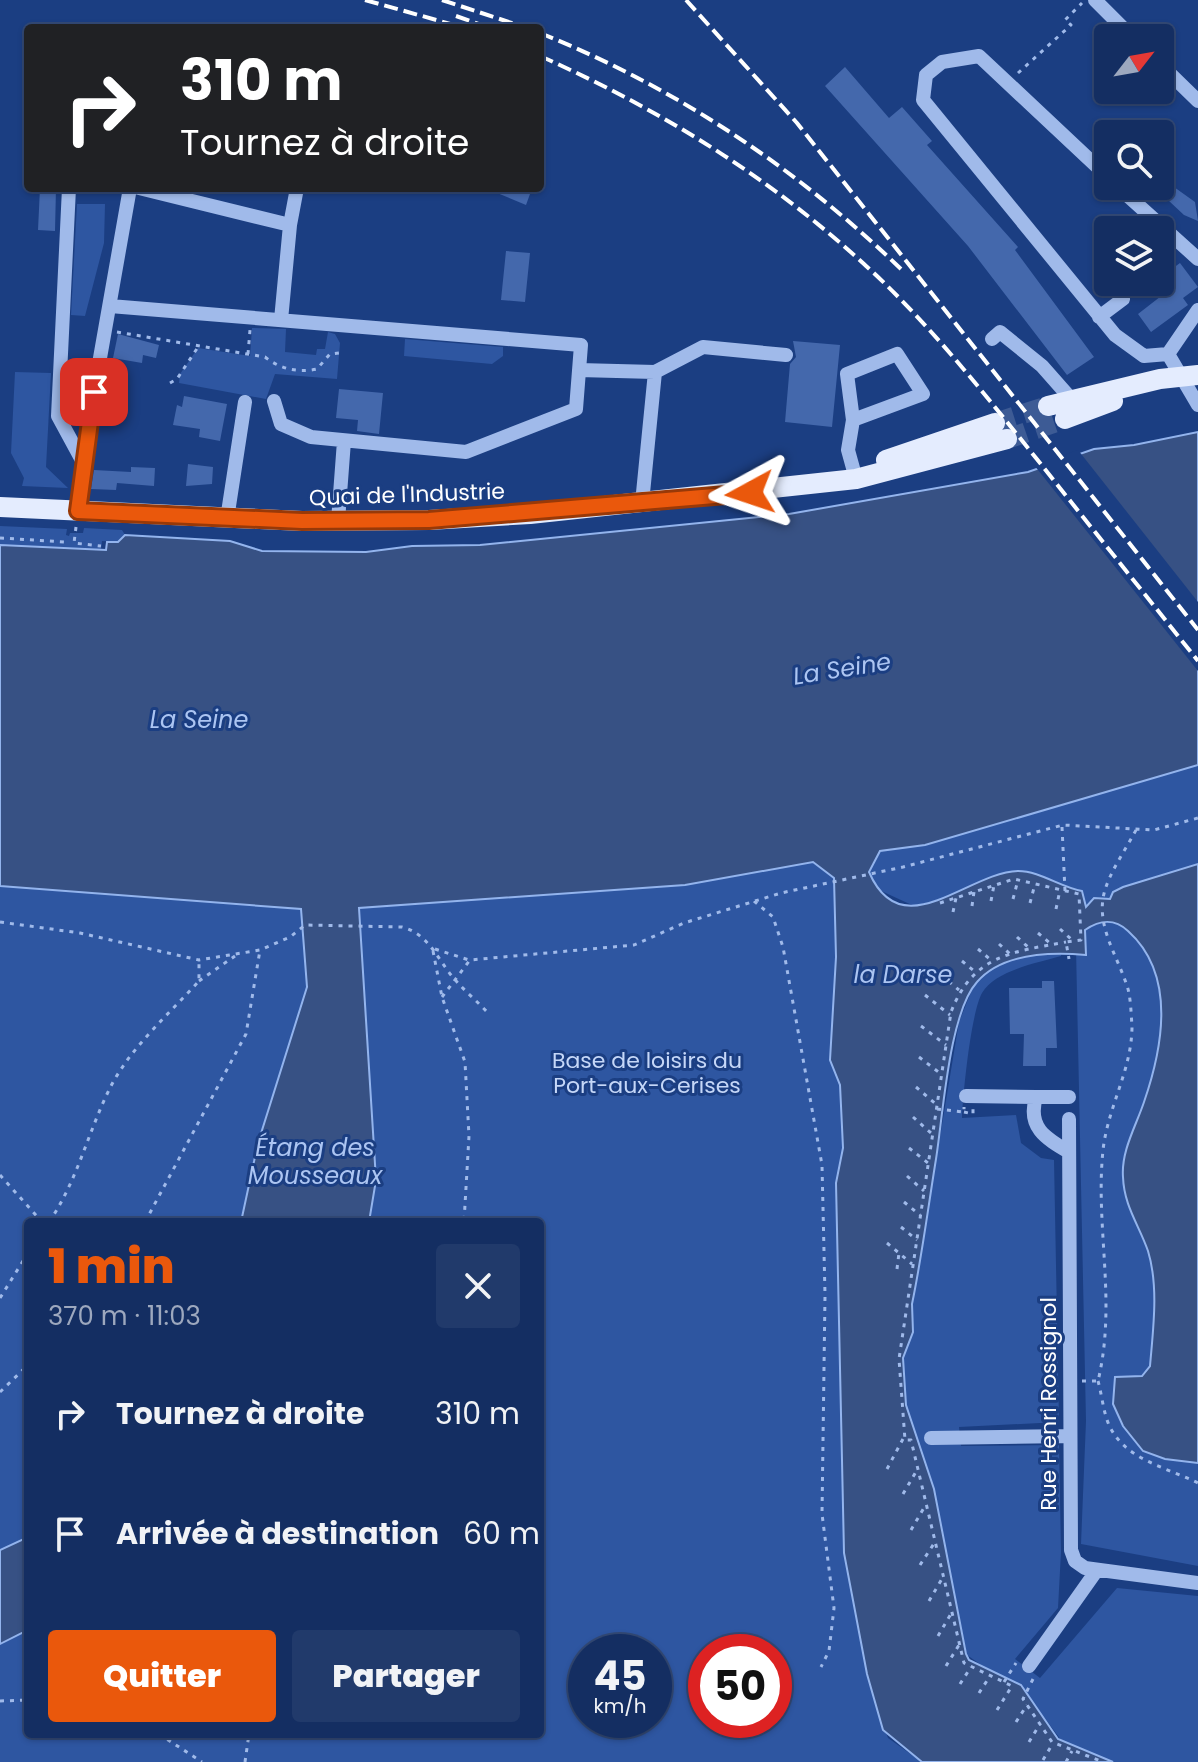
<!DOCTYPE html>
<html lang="fr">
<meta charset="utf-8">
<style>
:root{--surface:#142e62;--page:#213a6b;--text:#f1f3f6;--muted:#9da8be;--line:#334a77;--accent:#ea580c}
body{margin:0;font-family:Poppins,sans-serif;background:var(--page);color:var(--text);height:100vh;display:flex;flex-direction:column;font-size:30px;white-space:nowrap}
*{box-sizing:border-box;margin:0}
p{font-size:26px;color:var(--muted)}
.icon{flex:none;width:44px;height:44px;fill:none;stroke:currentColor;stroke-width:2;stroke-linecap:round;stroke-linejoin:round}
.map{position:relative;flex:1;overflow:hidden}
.panel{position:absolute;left:24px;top:1218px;width:520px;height:520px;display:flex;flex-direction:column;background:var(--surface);border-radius:8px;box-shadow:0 2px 6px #0004,0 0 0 2px var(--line)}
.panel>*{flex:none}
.guide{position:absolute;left:24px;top:24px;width:520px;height:168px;border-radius:8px;box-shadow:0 2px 6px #0004,0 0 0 2px var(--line);background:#202124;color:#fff;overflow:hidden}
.needle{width:52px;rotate:59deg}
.buttons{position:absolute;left:1094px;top:24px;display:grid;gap:16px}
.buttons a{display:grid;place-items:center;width:80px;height:80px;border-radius:8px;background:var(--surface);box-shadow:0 2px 6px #0004,0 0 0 2px var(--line);font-size:40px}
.speed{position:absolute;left:568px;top:1634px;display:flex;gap:16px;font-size:40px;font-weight:700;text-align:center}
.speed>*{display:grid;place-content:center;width:104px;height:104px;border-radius:50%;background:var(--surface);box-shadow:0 2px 6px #0004,0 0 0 2px var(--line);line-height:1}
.speed small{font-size:20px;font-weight:400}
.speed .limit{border:12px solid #d22;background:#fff;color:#111}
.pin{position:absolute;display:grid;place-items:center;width:68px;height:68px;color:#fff;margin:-34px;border-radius:16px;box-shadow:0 4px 12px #0006}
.me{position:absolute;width:88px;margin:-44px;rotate:265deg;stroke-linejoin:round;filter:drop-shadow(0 0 6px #0008)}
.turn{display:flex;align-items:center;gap:28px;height:168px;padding:0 24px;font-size:36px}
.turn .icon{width:104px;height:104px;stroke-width:2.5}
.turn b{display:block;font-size:56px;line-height:68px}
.round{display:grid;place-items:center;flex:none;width:84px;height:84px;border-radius:8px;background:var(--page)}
.overview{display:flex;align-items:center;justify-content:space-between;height:136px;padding:0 24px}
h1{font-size:48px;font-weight:800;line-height:60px;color:var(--accent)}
.cta{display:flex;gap:16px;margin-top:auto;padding:16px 24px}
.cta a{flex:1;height:92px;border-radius:8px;background:var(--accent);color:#fff;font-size:32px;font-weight:800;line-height:92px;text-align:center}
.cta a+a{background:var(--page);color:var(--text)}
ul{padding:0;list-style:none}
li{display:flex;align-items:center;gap:24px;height:120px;padding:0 24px}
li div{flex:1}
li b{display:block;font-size:30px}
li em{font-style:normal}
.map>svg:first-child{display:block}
.green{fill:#2e56a1;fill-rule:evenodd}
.water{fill:#375184;stroke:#93b4ed;stroke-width:2}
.pier{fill:#1b3e82}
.building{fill:#4468ac}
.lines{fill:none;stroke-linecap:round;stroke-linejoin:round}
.major-tunnel{stroke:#3d5b95;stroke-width:20;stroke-dasharray:20 10;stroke-linecap:butt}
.path{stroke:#a0baea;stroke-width:3;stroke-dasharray:4 6;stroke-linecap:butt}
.minor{stroke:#a0baea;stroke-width:14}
.major{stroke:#e4ecfe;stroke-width:20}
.rail{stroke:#fff;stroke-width:4;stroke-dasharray:14 6;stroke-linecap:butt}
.route-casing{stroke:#983908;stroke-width:20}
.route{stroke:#ea580c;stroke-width:14}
.labels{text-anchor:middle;stroke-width:6;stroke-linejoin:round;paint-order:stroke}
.street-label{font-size:22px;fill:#fff;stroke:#1b3e82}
.park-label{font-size:22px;fill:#c5d7f8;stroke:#1b3e82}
.water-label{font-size:24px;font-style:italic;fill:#acc5f2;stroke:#1b3e82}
</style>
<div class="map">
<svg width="1198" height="1762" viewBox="0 0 1198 1762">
<rect width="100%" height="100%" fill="#1b3e82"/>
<path class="green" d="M 77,204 L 105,204 L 104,243 L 85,316 L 71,315 Z
M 252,328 L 286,329 L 285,352 L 316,355 L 317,349 L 325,349 L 328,332 L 335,334 L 340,343 L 337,379 L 275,374 L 266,399 L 179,383 L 180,374 L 198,348 L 250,356 Z
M 405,339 L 503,347 L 503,356 L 492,364 L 404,356 Z
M 15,372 L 51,373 L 46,467 L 68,488 L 22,486 L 24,478 L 11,453 Z
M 0,526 L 67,529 L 66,535 L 69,536 L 70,533 L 83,533 L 84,528 L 122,530 L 125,535 L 118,542 L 102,541 L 101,550 L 0,545 Z
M 1198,764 L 1198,1566 L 1081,1544 L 1086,1421 L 1076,948 L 953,896 L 914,906 L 877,889 L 869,872 L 879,851 L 925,845 Z
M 813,862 L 835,878 L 836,957 L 830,1060 L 840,1085 L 843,1148 L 836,1183 L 844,1553 L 867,1674 L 878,1710 L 888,1738 L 922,1762 L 0,1762 L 0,886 L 301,909 L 359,907 L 685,885 ZM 28,1222 L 540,1222 L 540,1734 L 28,1734 ZM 586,1652 L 654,1652 L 654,1720 L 586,1720 ZM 706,1652 L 774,1652 L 774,1720 L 706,1720 Z
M 1062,946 L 1061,956 C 1038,963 995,970 982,993 C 971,1013 963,1093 962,1118 L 1016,1115 L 1021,1143 L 1041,1158 L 1054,1160 L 1059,1422 L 959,1427 L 961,1446 L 1059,1445 L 1061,1552 L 1058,1608 L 1015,1659 L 1040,1678 L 1117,1588 L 1198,1596 L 1198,1762 L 1108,1762 L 1061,1740 L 1032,1701 L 967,1655 L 932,1484 L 906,1405 L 903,1360 L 959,1022 L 977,977 L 1012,958 Z"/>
<path class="water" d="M 1198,432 L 1198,765 L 925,845 L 880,851 L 869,872 C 902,948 968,872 1018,871 C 1040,871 1060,887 1082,891 L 1086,907 L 1094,898 L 1110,899 L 1113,892 L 1123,887 L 1198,864 L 1198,1463 L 1165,1459 L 1143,1451 L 1123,1426 L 1113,1404 L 1115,1377 L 1142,1376 L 1150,1366 C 1153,1330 1159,1287 1148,1251 C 1139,1225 1124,1206 1123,1177 C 1121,1151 1136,1126 1144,1102 C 1163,1047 1177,975 1128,931 C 1114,918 1100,920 1085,930 L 1086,955 C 1052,952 1002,953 977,982 C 949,1013 943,1116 936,1159 C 928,1208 922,1256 912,1304 L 913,1332 L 903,1358 L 906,1405 L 934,1489 L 966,1654 L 969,1660 L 1021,1685 L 1058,1739 L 1113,1762 L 922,1762 L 883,1730 L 867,1674 L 844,1553 L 836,1183 L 843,1148 L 840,1085 L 830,1060 L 836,957 L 834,878 L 813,862 L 685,885 L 359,908 L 376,1180 L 369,1222 L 241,1222 L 258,1143 L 307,987 L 301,909 L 0,886 L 0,545 L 106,550 L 107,542 L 118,542 L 125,535 L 230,541 L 262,551 L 366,552 L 412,546 L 480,545 L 789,514 L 1028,472 L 1094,449 L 1134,445 Z
M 28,1537 L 28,1630 L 0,1644 L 0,1550 Z"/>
<path class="pier" d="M 1078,450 L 1198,602 L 1198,671 L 1034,465 Z"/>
<path class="building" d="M 845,67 L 889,118 L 902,107 L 932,141 L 927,145 L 1018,247 L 1015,250 L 1094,357 L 1067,375 L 968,246 L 825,86 Z
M 1174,187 L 1195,202 L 1198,221 L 1184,215 L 1169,201 L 1168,193 Z
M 40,188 L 56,188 L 55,231 L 38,230 Z
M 485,188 L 527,188 L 525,192 L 530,194 L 526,205 Z
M 506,251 L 530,253 L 525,302 L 501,300 Z
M 1180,263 L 1198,287 L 1183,298 L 1188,305 L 1151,332 L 1138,314 L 1174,286 L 1165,274 Z
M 118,334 L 159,345 L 156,358 L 143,355 L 142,363 L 113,358 Z
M 793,341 L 840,345 L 832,427 L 785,422 L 790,364 L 796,357 Z
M 339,389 L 383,393 L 379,434 L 357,431 L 358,420 L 336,418 Z
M 184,396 L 227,404 L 220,441 L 199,437 L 200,429 L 173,425 L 177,405 L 182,407 Z
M 188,464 L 213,467 L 212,484 L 186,486 Z
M 131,467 L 155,468 L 154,486 L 117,483 L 116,490 L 91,489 L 94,470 L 131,472 Z
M 1042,981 L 1054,981 L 1057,1048 L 1046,1048 L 1046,1066 L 1023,1066 L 1024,1034 L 1010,1034 L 1009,988 L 1042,988 Z"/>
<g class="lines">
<path class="major-tunnel" d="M 995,423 L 1048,406
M 1007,439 L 1065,419"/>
<path class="path" d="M 1018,73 L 1071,25 L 1065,20 L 1082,3
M 117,332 L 265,357 C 280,369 298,373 317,369 L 330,354 L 339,353
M 248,354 L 250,330
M 170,383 L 177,379 L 198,347
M 76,527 L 74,543 L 101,546
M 0,538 L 65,542
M 1062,827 L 1065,891
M 1013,899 L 1018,880
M 754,901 L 773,917 L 783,947 L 822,1165 L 825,1295 L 822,1514 L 834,1608 L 829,1651 L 821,1667
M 991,901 L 994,885
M 940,903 L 1014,879 L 1079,894 L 1081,940 L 1066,942 L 1069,959
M 1030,903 L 1035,884
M 972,906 L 974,892
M 1056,909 L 1060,890
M 953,912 L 956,898
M 0,922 L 80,933 L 199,960 L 260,950 L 290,937 L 305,925 L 402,927 C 430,934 439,963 457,982 C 467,993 479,1003 490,1015
M 1060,929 L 1072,940
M 1038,933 L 1051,944
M 1017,937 L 1029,948
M 999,944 L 1010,954
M 435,949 L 469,960
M 978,949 L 992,961
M 433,951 L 442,997 L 465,1062 L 469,1136 L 464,1222
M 962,961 L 974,971
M 941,975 L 959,990
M 199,981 L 235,956
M 925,995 L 950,1015
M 442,997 L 470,960 L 634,945 L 684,923 L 781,893 L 903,867 L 1063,825 L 1154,830 L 1198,818
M 921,1026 L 946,1045
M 919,1057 L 941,1074
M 916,1087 L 937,1105
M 937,1109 L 964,1112 L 964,1107
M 964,1112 L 973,1114 L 973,1108
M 913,1117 L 931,1133
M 909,1148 L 928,1163
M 0,1175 L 42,1222
M 907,1176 L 924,1191
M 904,1202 L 920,1215
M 49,1222 C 78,1180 88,1131 111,1086 C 132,1046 169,1014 199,981 L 199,960
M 145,1222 L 246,1034 L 260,950
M 901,1227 L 917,1240
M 887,1243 L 912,1264
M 897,1269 L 899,1253
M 0,1298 L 28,1253
M 1082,1381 L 1098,1381 C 1117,1302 1095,1228 1103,1150 C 1108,1106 1132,1070 1132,1026 C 1131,1014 1131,1001 1128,989 C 1119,958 1094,925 1105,890 C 1111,870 1126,849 1136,830
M 1098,1381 C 1102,1395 1103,1411 1109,1425 C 1125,1460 1166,1467 1198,1483
M 0,1392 L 28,1365
M 887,1469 L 904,1437
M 903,1494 L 917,1470
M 911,1530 L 925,1506
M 920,1565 L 935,1542
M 929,1601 L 943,1577
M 938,1636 L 952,1612
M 946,1666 L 959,1645
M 1033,1679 L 1023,1699 L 1052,1742 L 1103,1762
M 1004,1682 L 1016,1663
M 960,1684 L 971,1667
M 979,1693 L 990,1676
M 0,1701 L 28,1700
M 997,1710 L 1012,1686 L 964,1663 L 911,1440 L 905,1440 L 899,1359 L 951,1012 C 973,955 1012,952 1066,942
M 1016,1722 L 1027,1705
M 159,1734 L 202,1762
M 1029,1742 L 1040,1724
M 1043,1760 L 1053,1743
M 245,1762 L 249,1734
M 1066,1762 L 1072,1751"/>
<path class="minor" d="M 1095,0 L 1133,38
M 1160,64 L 1198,101
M 1108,177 L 979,56 L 942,62 L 926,75 L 923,100 L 1115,335 L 1144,356 L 1168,354
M 1117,186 L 1198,259
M 69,188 L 58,416 L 84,464
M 139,188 L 290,225 L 281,320
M 290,225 L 297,188
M 110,306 L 581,345 L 576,409 L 466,452 L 311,437 L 281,424 L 274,401
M 1099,317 L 1123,299
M 992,339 L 1000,332 L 1042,366 L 1072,400
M 1168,354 L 1198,405
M 1168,354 L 1198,310
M 579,370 L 655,372 L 703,347 L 786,355
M 853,420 L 847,374 L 897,354 L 923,394 L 853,420 L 848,450 L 856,479
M 642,503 L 655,372
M 78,511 L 94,392 L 130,188
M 227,519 L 245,402
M 338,521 L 344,441
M 966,1096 L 1036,1097
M 1069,1097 L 1036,1097 C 1027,1127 1045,1138 1069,1152
M 1069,1119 L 1071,1550 L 1075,1561 L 1085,1568 L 1198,1583
M 931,1438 L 1070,1436
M 1029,1666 L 1097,1570"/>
<path class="major" d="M 1048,406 L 1160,379 L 1198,375
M 1065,419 L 1113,401
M 886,460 L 995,423
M 0,507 L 302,521 L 429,520 L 530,514 L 856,479 L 1007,439"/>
<path class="rail" d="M 365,0 L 465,28
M 442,0 L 527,28
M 686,0 L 797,123 L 1198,630
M 456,16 L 490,28
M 540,33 C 677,88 798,169 904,272
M 540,56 C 659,109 768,176 864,264 C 928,322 982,391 1036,458 C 1090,526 1144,593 1198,661"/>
</g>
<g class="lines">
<defs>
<path id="route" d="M 94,392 L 78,511 L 302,521 L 429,520 L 750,493"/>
</defs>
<use href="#route" class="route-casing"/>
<use href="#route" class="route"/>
</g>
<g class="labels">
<g class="street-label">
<text transform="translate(407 494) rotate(-2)" y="8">Quai de l'Industrie</text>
<text transform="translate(1048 1404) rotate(-90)" y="8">Rue Henri Rossignol</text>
</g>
<g class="park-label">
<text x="647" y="1068">Base de loisirs du<tspan x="647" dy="25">Port-aux-Cerises</tspan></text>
</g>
<g class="water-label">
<text transform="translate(842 669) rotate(-9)" y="8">La Seine</text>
<text x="199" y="728">La Seine</text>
<text x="903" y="983">la Darse</text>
<text x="315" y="1156">Étang des<tspan x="315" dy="28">Mousseaux</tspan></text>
</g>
</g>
</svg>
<div class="buttons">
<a><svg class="needle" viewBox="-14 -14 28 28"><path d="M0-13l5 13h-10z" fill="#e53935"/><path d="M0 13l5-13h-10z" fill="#9da8be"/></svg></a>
<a><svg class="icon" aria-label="search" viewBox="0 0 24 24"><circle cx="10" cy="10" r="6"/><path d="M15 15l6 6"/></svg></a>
<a><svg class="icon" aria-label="layers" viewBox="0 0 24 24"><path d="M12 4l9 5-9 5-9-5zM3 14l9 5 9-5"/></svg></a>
</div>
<div class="speed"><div>45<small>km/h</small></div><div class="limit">50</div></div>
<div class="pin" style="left:94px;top:392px;background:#d93025"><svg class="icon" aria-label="arrive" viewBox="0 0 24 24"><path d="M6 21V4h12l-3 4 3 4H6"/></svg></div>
<svg class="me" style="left:750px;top:493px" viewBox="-20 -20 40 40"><path d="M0-17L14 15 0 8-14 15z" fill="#ea580c" stroke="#fff" stroke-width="4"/></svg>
<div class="guide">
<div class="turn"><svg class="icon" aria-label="right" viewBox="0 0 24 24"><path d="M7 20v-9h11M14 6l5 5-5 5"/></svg><div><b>310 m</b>Tournez à droite</div></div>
</div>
<section class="panel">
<div class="overview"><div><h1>1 min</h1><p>370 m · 11:03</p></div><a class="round"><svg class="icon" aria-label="close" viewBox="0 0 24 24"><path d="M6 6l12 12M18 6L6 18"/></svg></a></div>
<ul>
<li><svg class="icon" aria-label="right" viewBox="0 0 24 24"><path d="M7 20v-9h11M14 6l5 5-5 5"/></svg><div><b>Tournez à droite</b></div><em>310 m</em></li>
<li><svg class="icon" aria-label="arrive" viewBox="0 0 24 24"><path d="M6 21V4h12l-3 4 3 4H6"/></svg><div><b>Arrivée à destination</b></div><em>60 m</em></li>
</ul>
<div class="cta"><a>Quitter</a><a>Partager</a></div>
</section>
</div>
